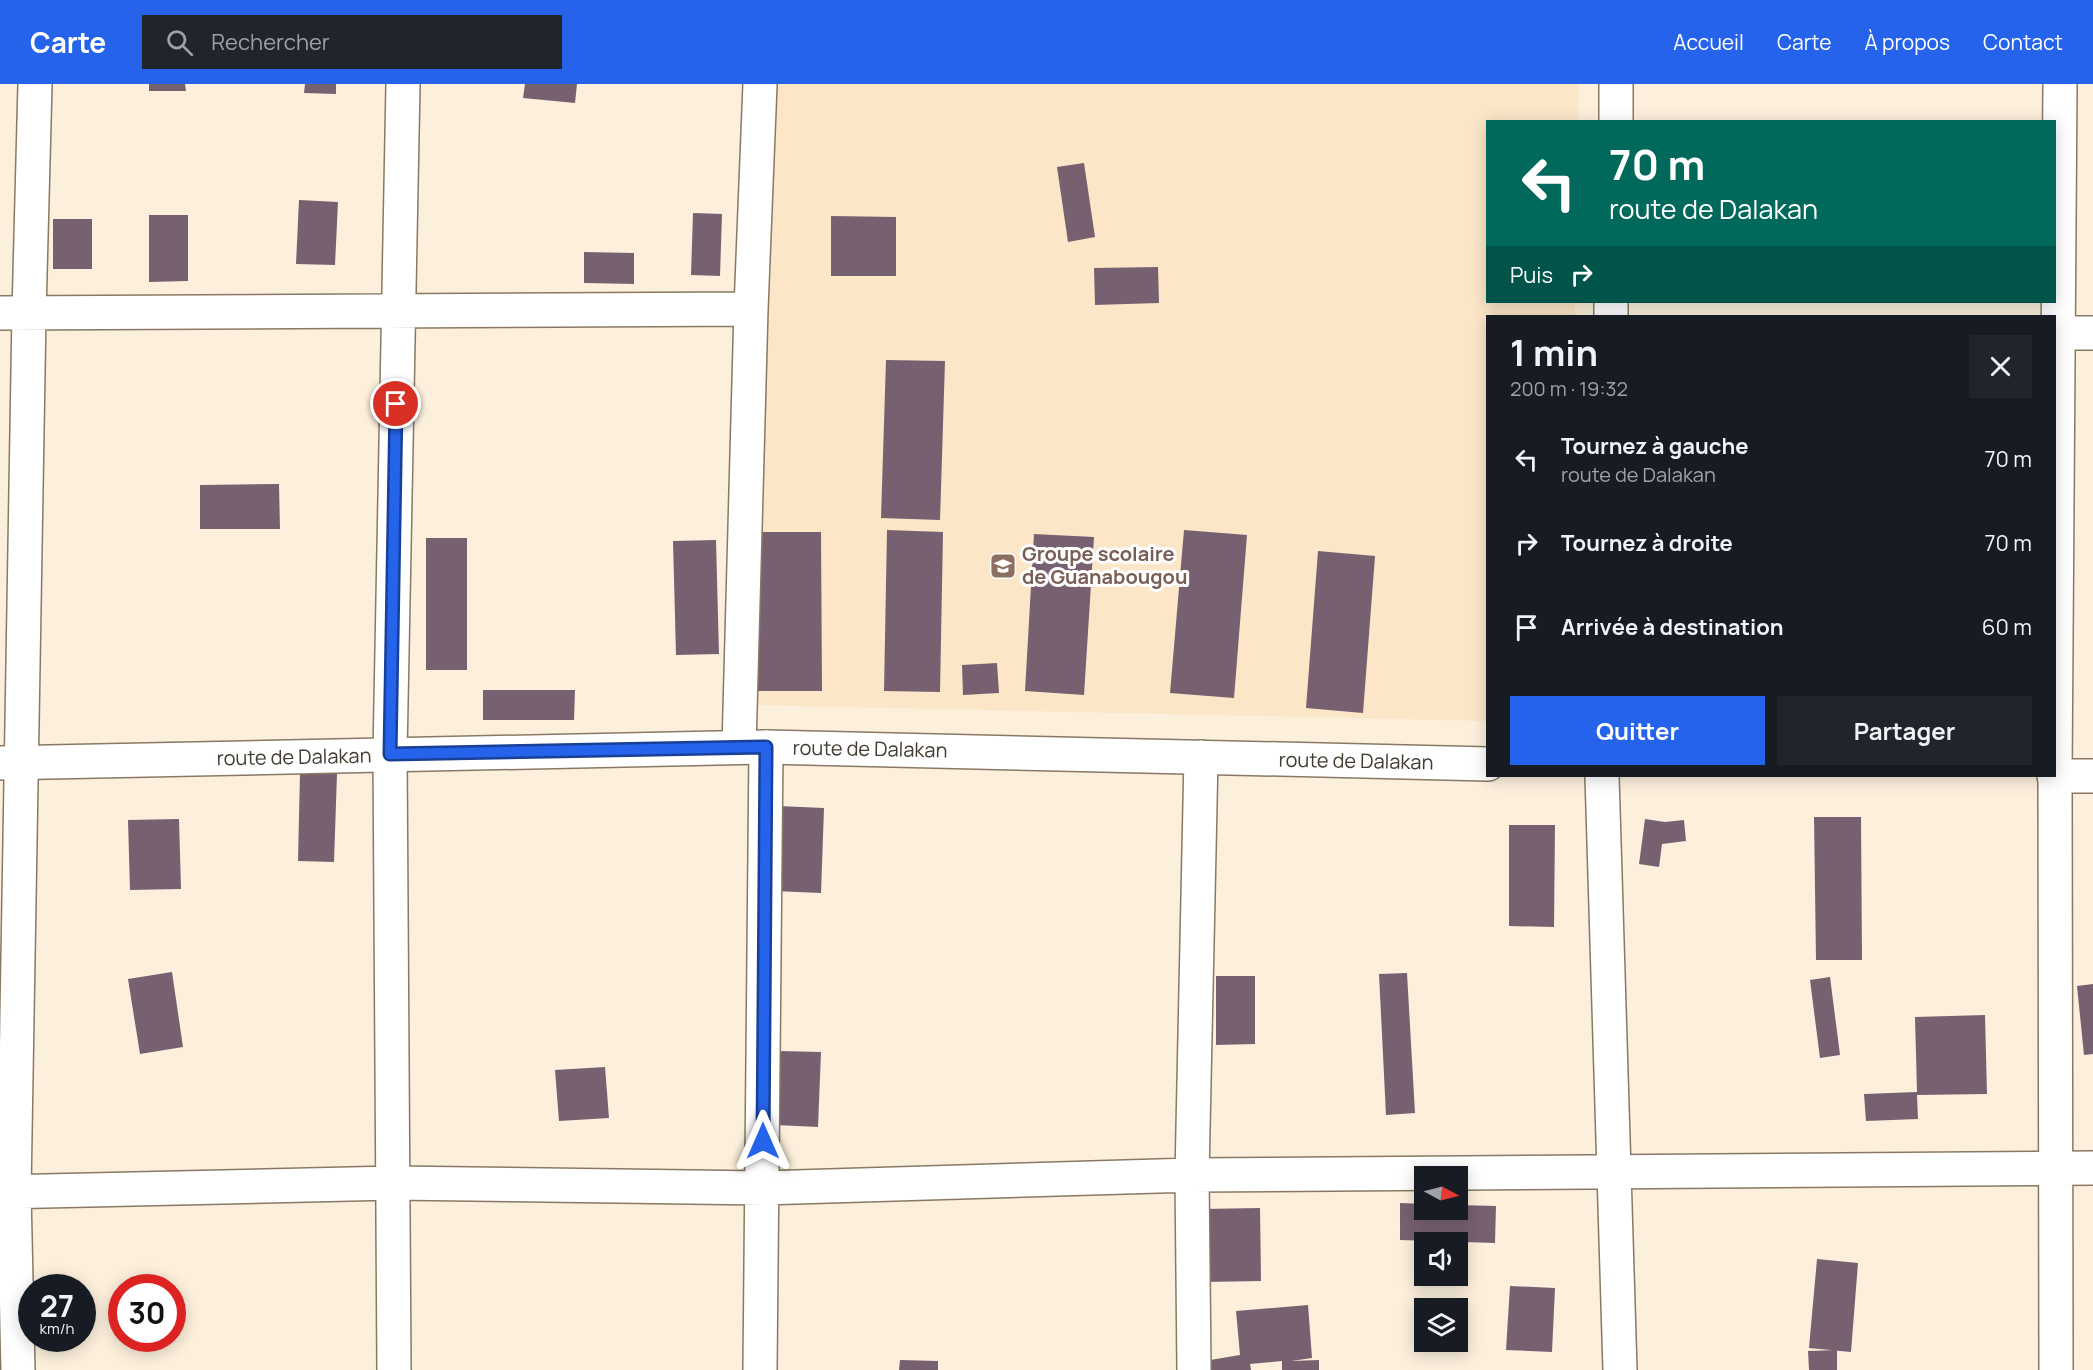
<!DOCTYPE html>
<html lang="fr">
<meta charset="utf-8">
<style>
:root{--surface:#171b24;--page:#20242c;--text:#f1f3f6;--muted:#9ea1a6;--accent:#2563eb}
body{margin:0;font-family:Manrope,sans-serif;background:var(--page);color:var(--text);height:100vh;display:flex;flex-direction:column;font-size:22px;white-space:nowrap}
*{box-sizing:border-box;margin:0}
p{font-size:20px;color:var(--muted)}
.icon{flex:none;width:33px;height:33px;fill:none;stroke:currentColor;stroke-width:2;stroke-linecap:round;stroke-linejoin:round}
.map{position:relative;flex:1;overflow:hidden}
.details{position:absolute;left:1486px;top:231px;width:570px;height:462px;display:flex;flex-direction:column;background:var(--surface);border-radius:0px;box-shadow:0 3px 15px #0003}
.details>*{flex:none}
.hud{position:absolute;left:1486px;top:36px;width:570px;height:183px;border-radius:0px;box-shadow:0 3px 15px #0003;background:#00695c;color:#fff;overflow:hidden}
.needle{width:39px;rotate:97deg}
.tools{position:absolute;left:1414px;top:1082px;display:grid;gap:12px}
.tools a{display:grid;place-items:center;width:54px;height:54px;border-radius:0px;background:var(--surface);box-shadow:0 3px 15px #0003;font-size:30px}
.speed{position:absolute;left:18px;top:1190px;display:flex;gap:12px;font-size:30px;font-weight:700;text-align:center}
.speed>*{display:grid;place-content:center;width:78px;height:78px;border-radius:50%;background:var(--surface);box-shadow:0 3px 15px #0003;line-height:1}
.speed small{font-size:15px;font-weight:400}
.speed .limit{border:9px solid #d22;background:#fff;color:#111}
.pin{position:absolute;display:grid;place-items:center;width:51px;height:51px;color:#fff;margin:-26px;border:3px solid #fff;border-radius:50%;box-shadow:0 2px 6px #0007}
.me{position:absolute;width:66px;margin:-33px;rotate:0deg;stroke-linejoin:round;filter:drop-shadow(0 0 4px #0008)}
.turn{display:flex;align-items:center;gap:21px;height:126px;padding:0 24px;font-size:27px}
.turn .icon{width:78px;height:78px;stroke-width:2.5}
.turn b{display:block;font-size:42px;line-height:51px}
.then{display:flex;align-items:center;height:57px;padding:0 24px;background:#0003;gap:12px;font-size:22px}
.round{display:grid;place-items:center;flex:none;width:63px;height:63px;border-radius:0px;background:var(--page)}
.headline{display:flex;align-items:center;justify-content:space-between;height:102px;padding:0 24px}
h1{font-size:36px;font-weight:700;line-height:45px}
.button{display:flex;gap:12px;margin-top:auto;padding:12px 24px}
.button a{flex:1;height:69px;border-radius:0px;background:var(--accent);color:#fff;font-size:24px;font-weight:700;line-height:69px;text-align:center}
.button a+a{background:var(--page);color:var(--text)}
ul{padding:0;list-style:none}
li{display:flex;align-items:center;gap:18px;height:84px;padding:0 24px}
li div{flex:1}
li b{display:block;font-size:22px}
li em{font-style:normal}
header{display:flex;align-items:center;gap:36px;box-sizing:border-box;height:84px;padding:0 30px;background:var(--accent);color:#fff}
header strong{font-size:28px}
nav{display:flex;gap:33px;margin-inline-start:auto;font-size:21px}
.search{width:420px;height:54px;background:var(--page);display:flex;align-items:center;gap:15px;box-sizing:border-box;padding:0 21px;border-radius:0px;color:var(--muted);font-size:22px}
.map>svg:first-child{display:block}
.built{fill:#fbe6c8}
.building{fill:#776171}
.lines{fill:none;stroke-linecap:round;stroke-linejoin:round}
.minor-casing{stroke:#887964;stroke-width:36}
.tertiary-casing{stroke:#887964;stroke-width:36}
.minor{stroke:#fff;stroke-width:33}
.tertiary{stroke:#fff;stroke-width:33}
.route-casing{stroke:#184099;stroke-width:15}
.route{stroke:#2563eb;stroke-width:10}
.labels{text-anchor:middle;stroke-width:6;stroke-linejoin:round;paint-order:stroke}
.education-label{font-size:20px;font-weight:bold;fill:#785e54;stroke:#fefefe;text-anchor:start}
.street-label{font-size:20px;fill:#423c32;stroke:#fefefe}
</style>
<header>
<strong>Carte</strong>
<div class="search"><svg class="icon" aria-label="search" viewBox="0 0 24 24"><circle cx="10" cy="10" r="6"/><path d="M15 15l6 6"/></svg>Rechercher</div>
<nav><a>Accueil</a><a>Carte</a><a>À propos</a><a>Contact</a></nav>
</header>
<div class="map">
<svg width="2093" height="1286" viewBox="0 0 2093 1286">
<rect width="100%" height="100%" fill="#fcefdc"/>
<path class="built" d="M 772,0 L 1579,0 L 1578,37 L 1488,38 L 1488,218 L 1575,218 L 1575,232 L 1488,232 L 1488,637 L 752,621 Z"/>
<path class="building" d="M 149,0 L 185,0 L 186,7 L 149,7 Z
M 305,0 L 336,0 L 336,10 L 304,9 Z
M 525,0 L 577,0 L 575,19 L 523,14 Z
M 1084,79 L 1095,153 L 1068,158 L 1057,83 Z
M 299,116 L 338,118 L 335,181 L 296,180 Z
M 693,129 L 722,130 L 720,192 L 691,191 Z
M 149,131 L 188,131 L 188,197 L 149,198 Z
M 831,132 L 896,133 L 896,192 L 831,192 Z
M 53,135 L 92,135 L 92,185 L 53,185 Z
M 584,168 L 634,169 L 634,200 L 584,199 Z
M 1158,183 L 1159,219 L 1095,221 L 1094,184 Z
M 886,276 L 945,277 L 940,436 L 881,434 Z
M 279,400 L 280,445 L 200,445 L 200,401 Z
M 887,446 L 943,448 L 940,608 L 884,607 Z
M 1184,446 L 1247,451 L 1234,614 L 1170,609 Z
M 752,448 L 821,448 L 822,607 L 753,607 Z
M 1034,450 L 1094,453 L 1084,611 L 1025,607 Z
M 426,454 L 467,454 L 467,586 L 426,586 Z
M 716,456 L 719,570 L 676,571 L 673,457 Z
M 1318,467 L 1375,472 L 1363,629 L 1306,624 Z
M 997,579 L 999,609 L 963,611 L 962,581 Z
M 483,606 L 575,606 L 574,636 L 483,636 Z
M 300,689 L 337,690 L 334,778 L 298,777 Z
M 778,722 L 824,724 L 821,809 L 774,807 Z
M 1814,733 L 1861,733 L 1862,876 L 1816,876 Z
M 179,735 L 181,805 L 130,806 L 128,736 Z
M 1645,735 L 1665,738 L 1684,736 L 1686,757 L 1662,760 L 1659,783 L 1639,780 Z
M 1509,741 L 1555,741 L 1554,843 L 1509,842 Z
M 172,888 L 183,963 L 140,970 L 128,895 Z
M 1407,889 L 1415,1029 L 1386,1031 L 1379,890 Z
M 1216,892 L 1255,892 L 1255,960 L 1216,961 Z
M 1830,893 L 1840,971 L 1820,974 L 1810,896 Z
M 2093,900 L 2093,970 L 2084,971 L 2077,902 Z
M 1985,931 L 1987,1010 L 1917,1011 L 1918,1035 L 1866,1037 L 1864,1010 L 1917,1008 L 1915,933 Z
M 779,967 L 821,968 L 818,1043 L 776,1041 Z
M 605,983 L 609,1034 L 559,1037 L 555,986 Z
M 1400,1119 L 1425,1120 L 1425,1125 L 1458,1125 L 1458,1121 L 1496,1122 L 1495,1159 L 1400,1156 Z
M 1260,1124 L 1261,1197 L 1204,1198 L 1203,1125 Z
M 1817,1175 L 1858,1179 L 1851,1268 L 1809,1264 Z
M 1510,1202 L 1555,1204 L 1552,1268 L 1506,1266 Z
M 1308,1221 L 1312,1274 L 1291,1277 L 1319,1276 L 1319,1286 L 1282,1286 L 1282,1277 L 1250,1280 L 1251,1286 L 1206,1286 L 1204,1277 L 1240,1271 L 1236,1227 Z
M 1837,1266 L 1837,1286 L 1809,1286 L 1808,1267 Z
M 900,1276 L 938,1277 L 938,1286 L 899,1286 Z"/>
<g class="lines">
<defs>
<path id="minor" d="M 1616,38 L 1616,0
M 0,229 L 751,225
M 1611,232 L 1611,218
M 2055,249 L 2093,249
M 739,663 L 751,225 L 760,0
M 1602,692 L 1620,1286
M 0,1108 L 393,1099 L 763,1104 L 1192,1091 L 2093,1084
M 18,1286 L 14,1108 L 29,229 L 35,0
M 394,1286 L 390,670 L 403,0
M 760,1286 L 766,663
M 1194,1286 L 1192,1091 L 1201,673
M 2056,1286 L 2055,692 L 2060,0"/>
<path id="tertiary" d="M 0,679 L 766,663 L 1488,680
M 2054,692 L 2093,692"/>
</defs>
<use href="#minor" class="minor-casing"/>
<use href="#tertiary" class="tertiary-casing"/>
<use href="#minor" class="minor"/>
<use href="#tertiary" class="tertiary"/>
</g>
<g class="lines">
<defs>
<path id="route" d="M 396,320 L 390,670 L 766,663 L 763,1057"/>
</defs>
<use href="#route" class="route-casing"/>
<use href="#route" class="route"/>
</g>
<defs>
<symbol id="school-square" viewBox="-11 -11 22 22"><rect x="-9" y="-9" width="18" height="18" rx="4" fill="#8d6e63" stroke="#fefefe"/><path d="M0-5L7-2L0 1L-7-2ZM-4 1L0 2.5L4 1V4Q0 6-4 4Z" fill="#fff"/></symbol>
</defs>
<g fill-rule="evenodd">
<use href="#school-square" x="988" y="467" width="30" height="30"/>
</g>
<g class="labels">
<g class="education-label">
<text x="1022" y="477">Groupe scolaire<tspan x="1022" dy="23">de Guanabougou</tspan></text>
</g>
<g class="street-label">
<text transform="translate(870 665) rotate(1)" y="7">route de Dalakan</text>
<text transform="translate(294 673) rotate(-1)" y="7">route de Dalakan</text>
<text transform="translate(1356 677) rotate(1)" y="7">route de Dalakan</text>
</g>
</g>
</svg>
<div class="tools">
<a><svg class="needle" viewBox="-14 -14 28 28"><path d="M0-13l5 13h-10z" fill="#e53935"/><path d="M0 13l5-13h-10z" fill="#9ea1a6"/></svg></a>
<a><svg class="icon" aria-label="sound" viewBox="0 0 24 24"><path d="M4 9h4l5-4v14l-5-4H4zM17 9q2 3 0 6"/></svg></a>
<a><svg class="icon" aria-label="layers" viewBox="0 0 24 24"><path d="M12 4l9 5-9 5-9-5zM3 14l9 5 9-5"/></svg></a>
</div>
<div class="speed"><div>27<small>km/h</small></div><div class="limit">30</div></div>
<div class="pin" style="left:396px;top:320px;background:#d93025"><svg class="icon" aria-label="arrive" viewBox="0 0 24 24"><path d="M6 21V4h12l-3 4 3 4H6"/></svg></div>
<svg class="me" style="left:763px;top:1057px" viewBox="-20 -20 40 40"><path d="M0-17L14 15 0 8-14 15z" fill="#2563eb" stroke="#fff" stroke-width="4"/></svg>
<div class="hud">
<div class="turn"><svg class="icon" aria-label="left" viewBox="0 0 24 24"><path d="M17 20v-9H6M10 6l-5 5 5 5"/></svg><div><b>70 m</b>route de Dalakan</div></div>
<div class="then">Puis<svg class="icon" aria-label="right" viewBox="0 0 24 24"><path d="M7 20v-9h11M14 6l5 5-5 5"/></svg></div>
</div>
<section class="details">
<div class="headline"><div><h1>1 min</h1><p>200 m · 19:32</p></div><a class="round"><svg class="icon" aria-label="close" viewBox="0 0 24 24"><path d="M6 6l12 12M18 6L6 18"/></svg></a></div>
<ul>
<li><svg class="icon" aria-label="left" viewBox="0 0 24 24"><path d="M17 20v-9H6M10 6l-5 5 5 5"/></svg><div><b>Tournez à gauche</b><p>route de Dalakan</p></div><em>70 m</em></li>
<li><svg class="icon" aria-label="right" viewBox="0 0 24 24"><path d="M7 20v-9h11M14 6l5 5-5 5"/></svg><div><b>Tournez à droite</b></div><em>70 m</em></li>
<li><svg class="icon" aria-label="arrive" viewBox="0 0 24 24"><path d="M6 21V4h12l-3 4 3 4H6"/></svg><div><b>Arrivée à destination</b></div><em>60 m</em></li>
</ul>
<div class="button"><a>Quitter</a><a>Partager</a></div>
</section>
</div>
